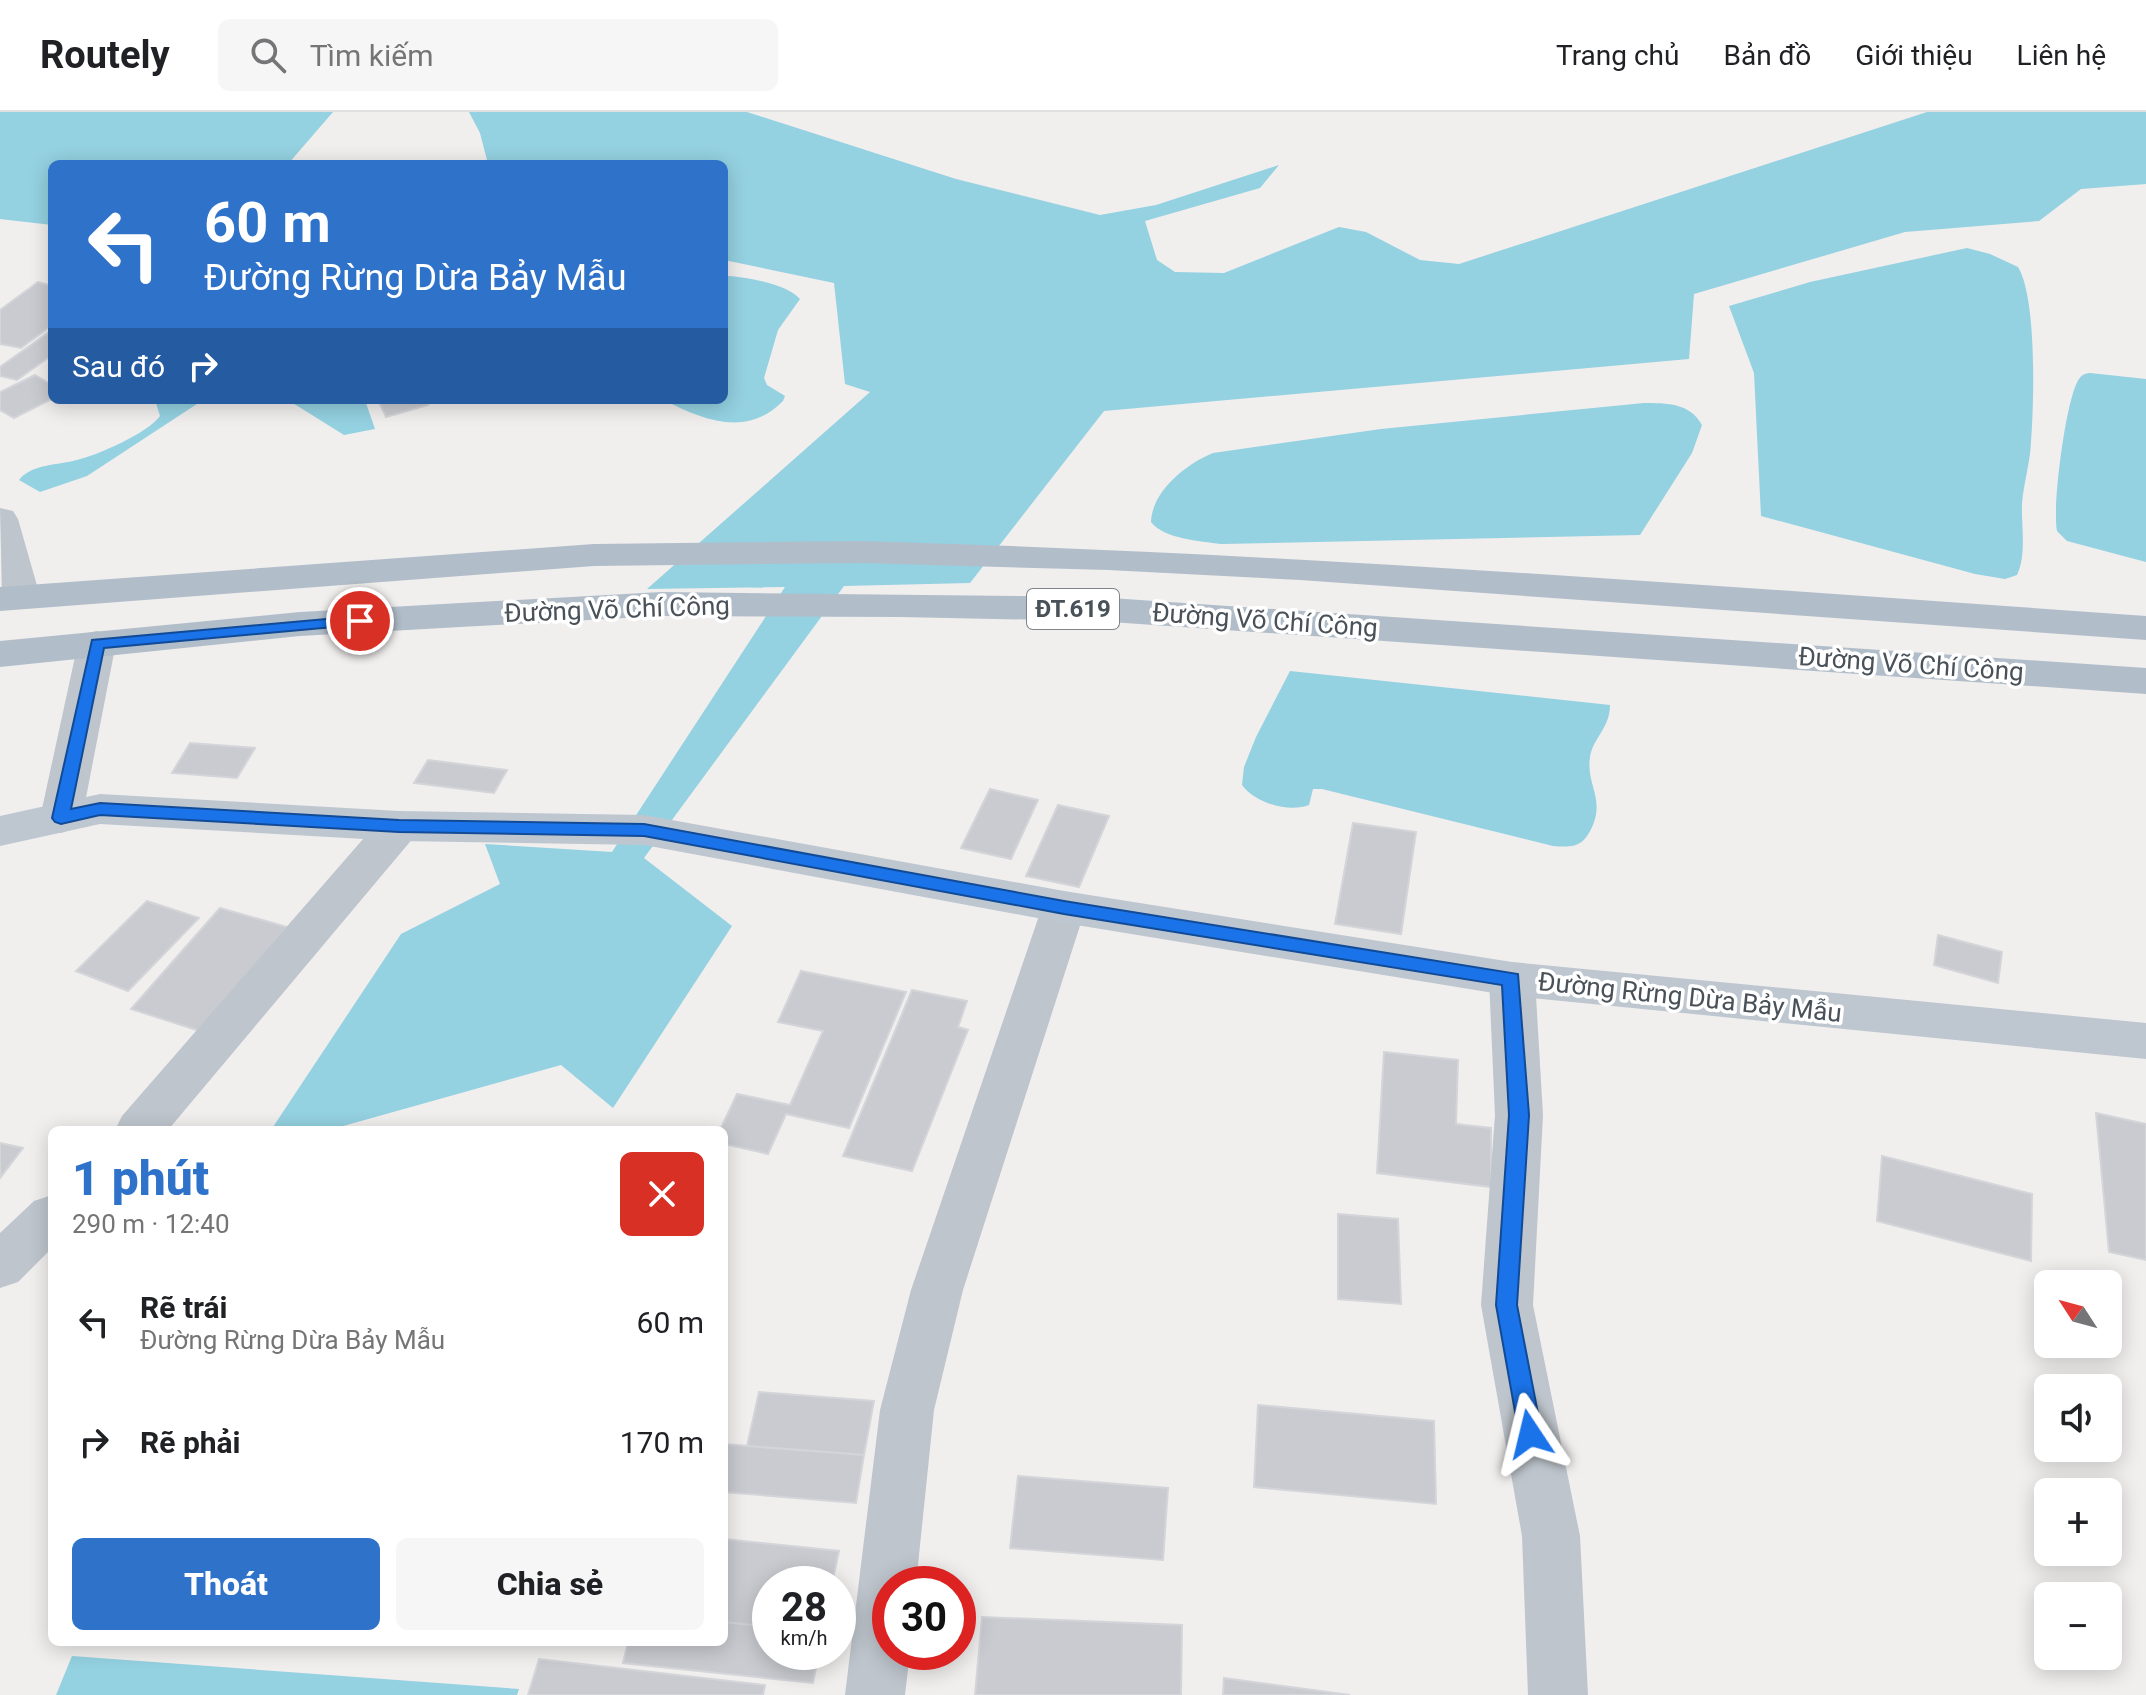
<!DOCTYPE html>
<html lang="vi">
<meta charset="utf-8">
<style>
:root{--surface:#fff;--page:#f6f6f6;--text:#202124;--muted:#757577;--line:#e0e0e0;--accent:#2f72ca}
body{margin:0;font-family:Roboto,sans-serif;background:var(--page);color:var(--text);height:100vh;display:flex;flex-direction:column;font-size:30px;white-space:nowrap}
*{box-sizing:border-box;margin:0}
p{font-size:26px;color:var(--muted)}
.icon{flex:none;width:44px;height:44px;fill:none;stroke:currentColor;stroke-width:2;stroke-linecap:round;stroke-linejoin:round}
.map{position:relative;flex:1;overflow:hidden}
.side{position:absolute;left:48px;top:1014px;width:680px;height:520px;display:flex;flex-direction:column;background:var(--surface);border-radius:12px;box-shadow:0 4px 20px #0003}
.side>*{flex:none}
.top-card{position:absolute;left:48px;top:48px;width:680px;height:244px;border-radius:12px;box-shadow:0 4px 20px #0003;background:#2f72ca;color:#fff;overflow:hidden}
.needle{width:52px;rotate:306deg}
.buttons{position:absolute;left:2034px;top:1158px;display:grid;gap:16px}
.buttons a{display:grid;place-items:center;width:88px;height:88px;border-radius:12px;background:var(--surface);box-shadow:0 4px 20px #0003;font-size:40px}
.speed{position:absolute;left:752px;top:1454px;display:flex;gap:16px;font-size:40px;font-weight:700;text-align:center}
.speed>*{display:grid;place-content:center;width:104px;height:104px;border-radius:50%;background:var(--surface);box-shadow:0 4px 20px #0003;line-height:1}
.speed small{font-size:20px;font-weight:400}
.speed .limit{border:12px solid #d22;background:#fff;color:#111}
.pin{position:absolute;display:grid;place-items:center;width:68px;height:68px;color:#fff;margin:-34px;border:4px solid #fff;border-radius:50%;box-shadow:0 2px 8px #0007}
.me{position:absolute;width:88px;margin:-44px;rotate:350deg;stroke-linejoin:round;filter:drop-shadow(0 0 6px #0008)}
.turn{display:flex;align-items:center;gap:28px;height:168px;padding:0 24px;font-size:36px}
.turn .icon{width:104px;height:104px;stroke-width:2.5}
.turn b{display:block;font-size:56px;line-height:68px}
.then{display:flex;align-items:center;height:76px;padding:0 24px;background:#0003;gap:16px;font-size:30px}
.round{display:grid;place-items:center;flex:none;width:84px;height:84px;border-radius:12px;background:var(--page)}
.headline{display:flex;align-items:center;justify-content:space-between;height:136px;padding:0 24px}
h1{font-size:48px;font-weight:800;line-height:60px;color:var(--accent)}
.action{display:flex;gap:16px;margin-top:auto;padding:16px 24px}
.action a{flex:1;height:92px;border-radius:12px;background:var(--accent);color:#fff;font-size:32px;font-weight:800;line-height:92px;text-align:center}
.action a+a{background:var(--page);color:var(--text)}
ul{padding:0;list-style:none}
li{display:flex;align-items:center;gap:24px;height:120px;padding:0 24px}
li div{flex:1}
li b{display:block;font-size:30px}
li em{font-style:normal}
header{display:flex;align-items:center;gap:48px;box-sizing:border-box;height:112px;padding:0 40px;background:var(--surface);border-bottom:2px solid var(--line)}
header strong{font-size:38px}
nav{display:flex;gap:44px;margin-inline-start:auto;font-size:28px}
.search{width:560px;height:72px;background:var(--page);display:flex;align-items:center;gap:20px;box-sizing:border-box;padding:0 28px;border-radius:12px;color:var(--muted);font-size:30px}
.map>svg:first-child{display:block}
.water{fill:#94d1e1}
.building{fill:#c9cbd0;stroke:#d3d5d9;stroke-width:2}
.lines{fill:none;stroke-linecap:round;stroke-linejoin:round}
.street{fill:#bec5cc;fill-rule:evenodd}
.secondary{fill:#bec7d0;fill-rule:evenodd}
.primary{fill:#b1beca;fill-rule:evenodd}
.route{fill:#1a73e8;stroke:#114b97;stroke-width:2}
.labels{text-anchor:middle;stroke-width:7;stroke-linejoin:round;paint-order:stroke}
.shield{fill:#fff;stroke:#80858b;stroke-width:2}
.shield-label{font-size:24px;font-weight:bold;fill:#495159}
.street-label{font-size:26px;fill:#495159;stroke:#fff}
</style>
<header>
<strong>Routely</strong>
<div class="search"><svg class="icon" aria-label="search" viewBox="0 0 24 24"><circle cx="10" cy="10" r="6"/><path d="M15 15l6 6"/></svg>Tìm kiếm</div>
<nav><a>Trang chủ</a><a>Bản đồ</a><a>Giới thiệu</a><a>Liên hệ</a></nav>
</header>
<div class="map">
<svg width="2146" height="1583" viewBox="0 0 2146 1583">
<rect width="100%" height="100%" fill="#f1eeee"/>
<path class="water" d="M 0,0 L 333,0 L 288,52 L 52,52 L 52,113 L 0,107 Z
M 469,0 L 747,0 L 956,67 L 1100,103 L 1156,93 L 1279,53 L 1260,76 L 1145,109 L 1157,148 L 1175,160 L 1224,161 L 1339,115 L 1366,120 L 1420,148 L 1459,152 L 1927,0 L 2146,0 L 2146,72 L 2081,77 L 2039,109 L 1905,120 L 1694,182 L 1689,247 L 1104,299 L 970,471 L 844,474 L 644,746 L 732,814 L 613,996 L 561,953 L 329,1018 L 271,1018 L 401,822 L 500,772 L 485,732 L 612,740 L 785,475 L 647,477 L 870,280 L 845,272 L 834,171 L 724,148 L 724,52 L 488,52 L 480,21 Z
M 1967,136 L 1990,142 L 2018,155 C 2037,186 2034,291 2031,330 C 2030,351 2024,370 2022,391 C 2021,413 2027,442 2017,463 L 2005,467 L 1975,462 L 1761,404 L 1754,261 L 1729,194 L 1810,170 Z
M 724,164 C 743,164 788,172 800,187 L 778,218 L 764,266 L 767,273 L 785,284 L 783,289 C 747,326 703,308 664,288 L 724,288 Z
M 2090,261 L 2146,267 L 2146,450 L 2067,429 L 2057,419 C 2052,396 2066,285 2079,267 C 2083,262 2084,262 2090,261 Z
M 155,288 L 203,288 L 87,364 L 40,380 L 19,368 C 31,352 59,353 77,348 C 98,343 148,321 160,304 Z
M 288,288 L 373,288 L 366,291 L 375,317 L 344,323 Z
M 1644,291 C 1667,291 1690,291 1702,313 L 1692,341 L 1640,423 L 1221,432 C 1200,429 1164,427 1151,410 C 1152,379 1186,352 1213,341 L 1381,317 Z
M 1290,559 L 1610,593 C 1610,616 1593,626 1590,645 C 1586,672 1604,685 1593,713 C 1584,734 1575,736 1553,734 L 1322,677 L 1313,677 L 1309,693 C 1289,701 1255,691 1242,673 L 1244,655 L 1256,625 Z
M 72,1544 L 519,1577 L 517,1583 L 56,1583 Z"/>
<path class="building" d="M 38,170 L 52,174 L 52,213 L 21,236 L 0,232 L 0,198 Z
M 52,218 L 52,243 L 17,268 L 0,264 L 0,255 Z
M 35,263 L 52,273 L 52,287 L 14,306 L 0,298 L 0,280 Z
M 385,288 L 425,288 L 428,293 L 386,305 L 379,290 Z
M 190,631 L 255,636 L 237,666 L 172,661 Z
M 428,648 L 507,658 L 494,681 L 414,671 Z
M 990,677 L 1038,688 L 1011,747 L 961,736 Z
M 1058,693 L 1109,704 L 1079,775 L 1026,764 Z
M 1353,711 L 1416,720 L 1401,822 L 1335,812 Z
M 147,789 L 199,806 L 128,879 L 76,859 Z
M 220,796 L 287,815 L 200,919 L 131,897 Z
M 1938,823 L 2002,840 L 1998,871 L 1934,853 Z
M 801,859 L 906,880 L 849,1016 L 786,1002 L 768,1042 L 724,1032 L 724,1018 L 720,1018 L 737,982 L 790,993 L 823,919 L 778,910 Z
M 912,878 L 967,889 L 958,915 L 968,918 L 912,1059 L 843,1044 Z
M 1384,940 L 1458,948 L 1456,1012 L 1491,1016 L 1491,1075 L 1377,1061 Z
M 2096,1001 L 2146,1012 L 2146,1148 L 2109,1140 Z
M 0,1031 L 23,1036 L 0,1066 Z
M 1882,1044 L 2032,1082 L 2031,1149 L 1877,1109 Z
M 1338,1102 L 1398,1107 L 1401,1192 L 1338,1187 Z
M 759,1280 L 874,1289 L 864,1343 L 747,1334 Z
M 1258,1293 L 1434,1309 L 1436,1392 L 1254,1375 Z
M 724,1332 L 864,1343 L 856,1391 L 724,1380 Z
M 1018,1364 L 1168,1376 L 1163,1448 L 1010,1436 Z
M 724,1427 L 839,1439 L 832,1472 L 770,1472 L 770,1515 L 724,1510 Z
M 982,1505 L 1182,1513 L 1181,1583 L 975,1583 Z
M 724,1510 L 770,1515 L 770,1540 L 819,1540 L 813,1571 L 623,1551 L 628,1530 L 724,1530 Z
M 539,1547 L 765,1573 L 763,1583 L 528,1583 Z
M 1224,1566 L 1350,1583 L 1223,1583 Z"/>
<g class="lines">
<path class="street" d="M 0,396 L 13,399 L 18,407 L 40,484 L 34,492 L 21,496 L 8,492 L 2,484 Z
M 97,519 L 111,522 L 116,531 L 82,706 L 76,716 L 61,721 L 46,716 L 40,706 L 78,531 L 83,522 Z
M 399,699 L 414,703 L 420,714 L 414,725 L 168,1018 L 115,1018 L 122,1004 L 384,703 Z
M 1064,779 L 1080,784 L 1086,795 L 963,1178 L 934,1298 L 916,1472 L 890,1472 L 890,1540 L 910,1540 L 905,1583 L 845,1583 L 880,1298 L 911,1178 L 1042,795 L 1048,784 Z
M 1512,850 L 1528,855 L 1535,867 L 1543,1003 L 1533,1193 L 1580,1424 L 1588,1583 L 1528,1583 L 1522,1424 L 1481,1193 L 1495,1003 L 1489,867 L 1496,855 Z
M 52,1083 L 52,1136 L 18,1170 L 0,1176 L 0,1121 L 34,1089 Z"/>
<path class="secondary" d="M 100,682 L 399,699 L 644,703 L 1064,779 L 1512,850 L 2146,911 L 2146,947 L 1512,884 L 1064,811 L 644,733 L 399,729 L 100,712 L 0,734 L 0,704 Z"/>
<path class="primary" d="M 861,429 C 1290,441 1718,474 2146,504 L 2146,528 L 1300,468 L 1108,458 L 861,451 L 594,454 L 0,499 L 0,475 L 594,432 Z
M 661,480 L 1096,485 L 2146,556 L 2146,582 L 1096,509 L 900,505 L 661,504 L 300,524 L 0,555 L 0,529 L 300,500 Z"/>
</g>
<path class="route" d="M 360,504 L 366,505 L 366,512 L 104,536 L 71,697 L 100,691 L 399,708 L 644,712 L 1064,789 L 1518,862 L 1529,1003 L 1517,1193 L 1542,1322 L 1538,1330 L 1530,1333 L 1522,1330 L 1519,1322 L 1496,1193 L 1509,1003 L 1502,873 L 1064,802 L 644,724 L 399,720 L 100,703 L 61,712 L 55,710 L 52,706 L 92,528 Z"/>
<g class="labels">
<rect class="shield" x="1027" y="477" width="92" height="40" rx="6"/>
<g class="shield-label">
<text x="1073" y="505">ĐT.619</text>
</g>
<g class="street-label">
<text transform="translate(617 497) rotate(-2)" y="9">Đường Võ Chí Công</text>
<text transform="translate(1265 508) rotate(4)" y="9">Đường Võ Chí Công</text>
<text transform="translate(1911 552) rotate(4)" y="9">Đường Võ Chí Công</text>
<text transform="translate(1690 885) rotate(6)" y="9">Đường Rừng Dừa Bảy Mẫu</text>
</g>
</g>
</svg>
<div class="buttons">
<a><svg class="needle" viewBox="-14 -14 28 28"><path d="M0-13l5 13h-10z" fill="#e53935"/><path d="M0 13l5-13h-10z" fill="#757577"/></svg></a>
<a><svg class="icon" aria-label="sound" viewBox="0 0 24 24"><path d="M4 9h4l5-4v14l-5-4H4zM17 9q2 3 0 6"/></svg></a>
<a>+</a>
<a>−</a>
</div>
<div class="speed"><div>28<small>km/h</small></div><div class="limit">30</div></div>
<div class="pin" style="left:360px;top:509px;background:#d93025"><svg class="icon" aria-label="arrive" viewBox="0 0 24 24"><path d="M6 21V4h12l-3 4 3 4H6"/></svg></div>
<svg class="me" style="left:1530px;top:1322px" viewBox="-20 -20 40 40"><path d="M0-17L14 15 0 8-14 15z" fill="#1a73e8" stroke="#fff" stroke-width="4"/></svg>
<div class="top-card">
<div class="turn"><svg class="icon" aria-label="left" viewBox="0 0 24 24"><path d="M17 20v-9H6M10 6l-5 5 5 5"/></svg><div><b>60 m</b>Đường Rừng Dừa Bảy Mẫu</div></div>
<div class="then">Sau đó<svg class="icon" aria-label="right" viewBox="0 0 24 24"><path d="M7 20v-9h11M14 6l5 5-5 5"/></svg></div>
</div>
<section class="side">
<div class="headline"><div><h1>1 phút</h1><p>290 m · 12:40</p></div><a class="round" style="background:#d93025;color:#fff"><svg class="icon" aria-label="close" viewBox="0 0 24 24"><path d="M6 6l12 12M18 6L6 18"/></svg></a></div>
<ul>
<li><svg class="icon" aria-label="left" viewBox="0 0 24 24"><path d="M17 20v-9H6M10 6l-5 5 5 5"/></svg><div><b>Rẽ trái</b><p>Đường Rừng Dừa Bảy Mẫu</p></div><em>60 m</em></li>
<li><svg class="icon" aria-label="right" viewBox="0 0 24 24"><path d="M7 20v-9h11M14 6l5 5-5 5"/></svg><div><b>Rẽ phải</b></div><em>170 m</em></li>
</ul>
<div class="action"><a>Thoát</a><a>Chia sẻ</a></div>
</section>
</div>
